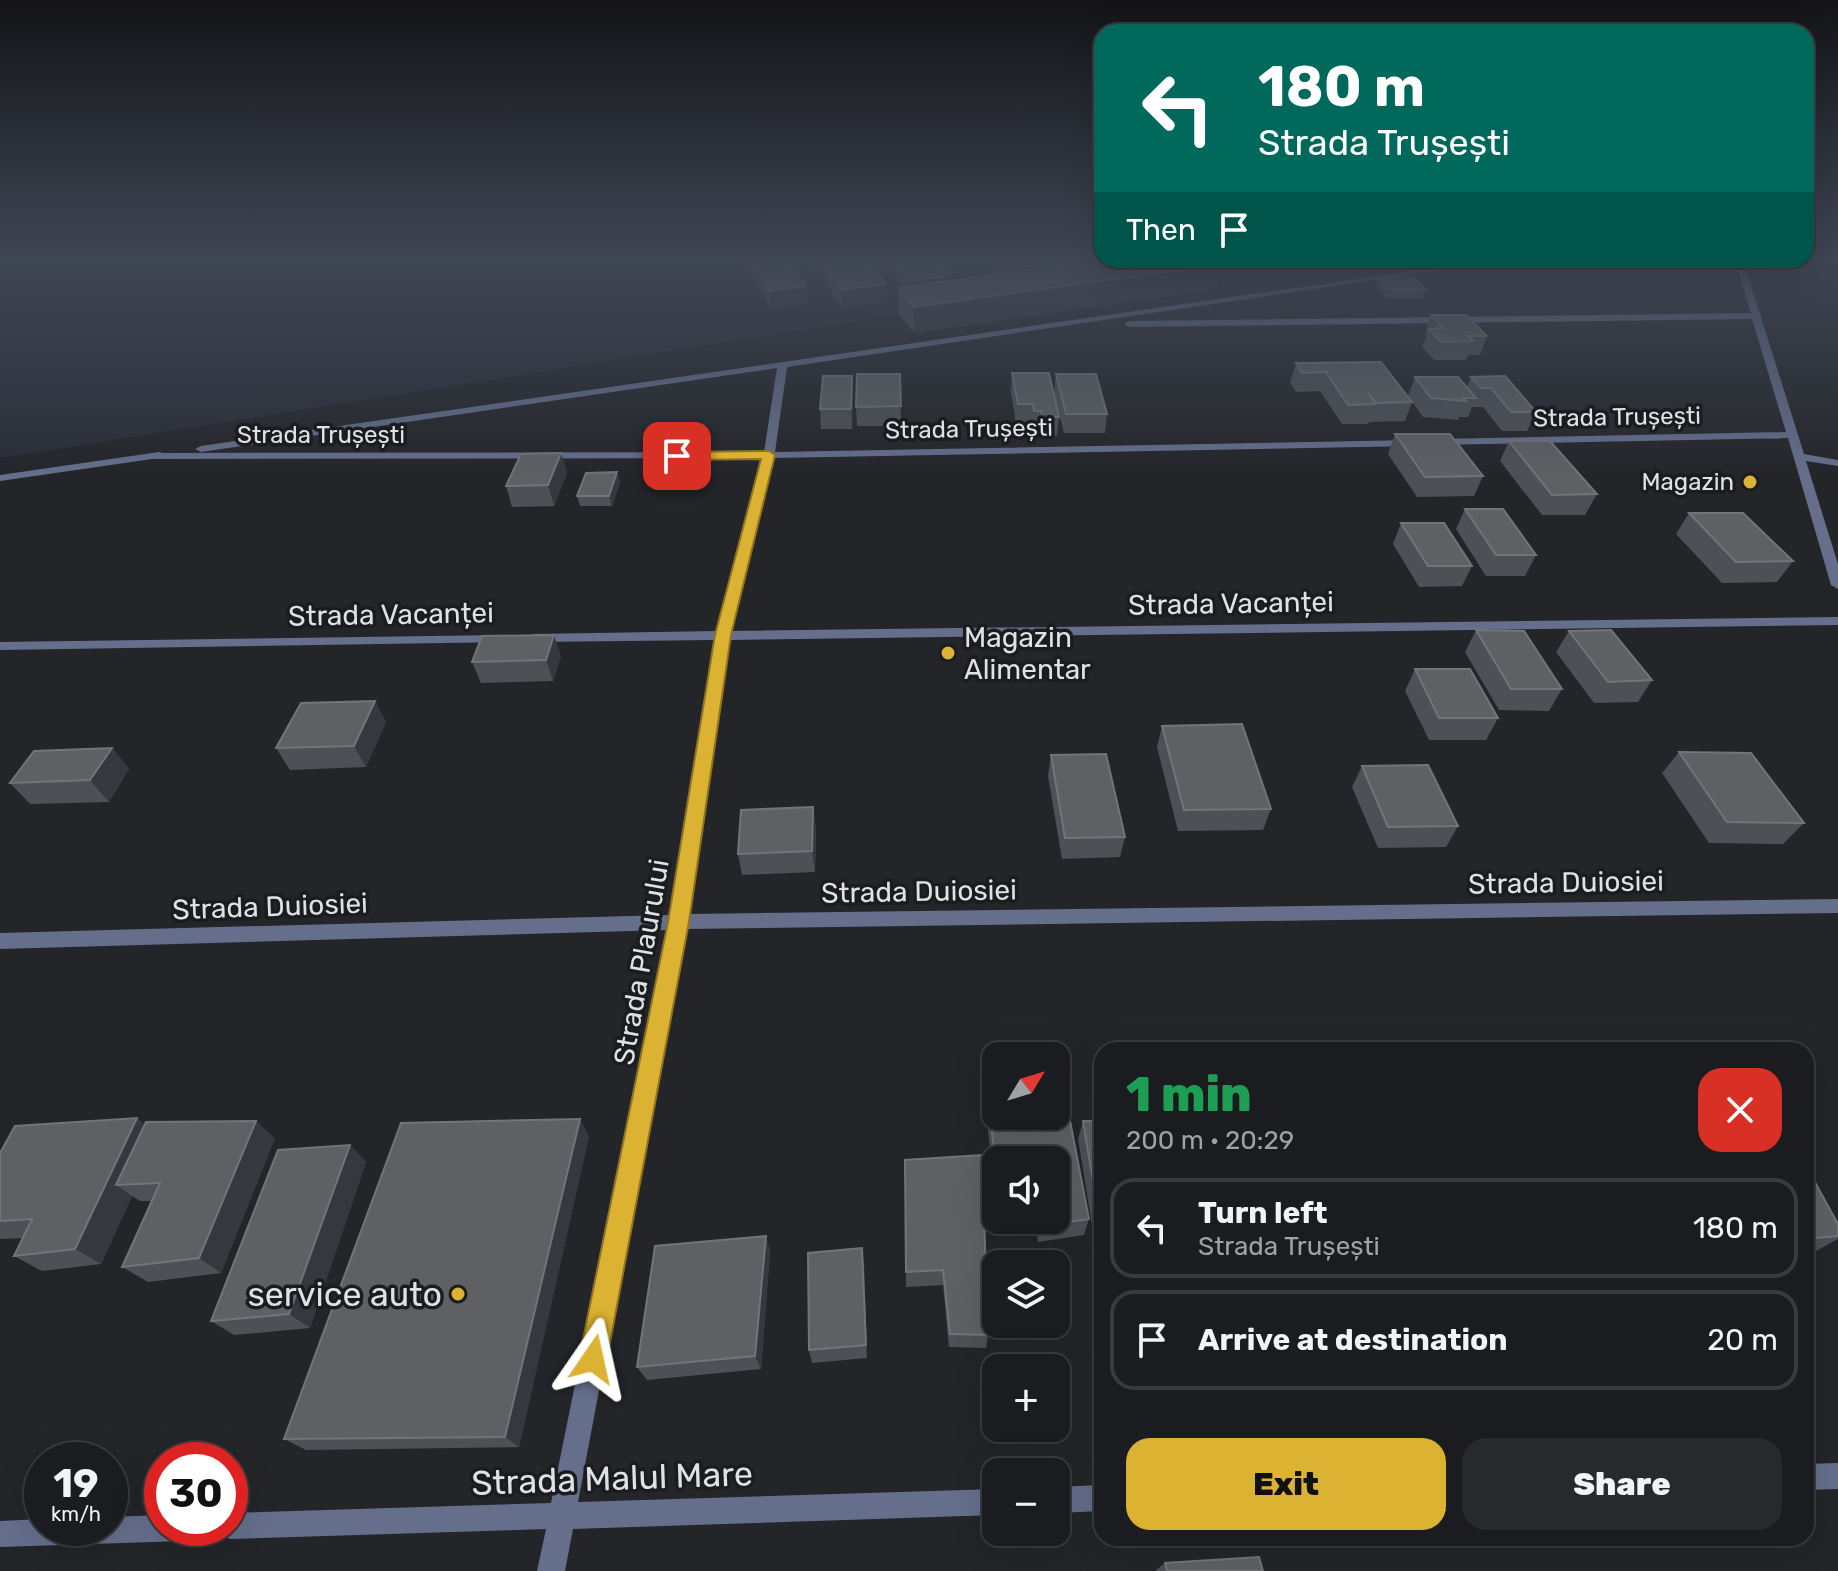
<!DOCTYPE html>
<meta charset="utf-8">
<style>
:root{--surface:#1b1c1f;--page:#28292c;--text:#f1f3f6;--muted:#a0a1a4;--line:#393a3d;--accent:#dcb233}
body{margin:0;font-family:Rubik,sans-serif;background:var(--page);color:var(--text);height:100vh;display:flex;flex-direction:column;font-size:30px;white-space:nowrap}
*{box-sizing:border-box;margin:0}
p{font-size:26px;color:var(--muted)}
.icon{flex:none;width:44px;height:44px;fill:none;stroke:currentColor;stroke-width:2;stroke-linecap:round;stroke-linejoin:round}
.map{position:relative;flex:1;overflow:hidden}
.drawer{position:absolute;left:1094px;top:1042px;width:720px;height:504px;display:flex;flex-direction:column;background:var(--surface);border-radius:24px;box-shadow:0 8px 32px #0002,0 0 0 2px var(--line)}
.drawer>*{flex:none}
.top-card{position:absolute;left:1094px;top:24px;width:720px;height:244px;border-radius:24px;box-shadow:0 8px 32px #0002,0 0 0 2px var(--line);background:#00695c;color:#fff;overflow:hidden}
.needle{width:52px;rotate:52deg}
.controls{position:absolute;left:982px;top:1042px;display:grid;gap:16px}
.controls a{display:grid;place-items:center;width:88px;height:88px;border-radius:16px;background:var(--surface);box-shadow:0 8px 32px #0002,0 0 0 2px var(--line);font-size:40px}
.speed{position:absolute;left:24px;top:1442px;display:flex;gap:16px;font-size:40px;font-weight:700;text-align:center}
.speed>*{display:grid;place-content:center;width:104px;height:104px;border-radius:50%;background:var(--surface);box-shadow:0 8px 32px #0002,0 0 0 2px var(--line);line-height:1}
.speed small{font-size:20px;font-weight:400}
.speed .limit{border:12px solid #d22;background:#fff;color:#111}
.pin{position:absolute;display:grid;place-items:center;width:68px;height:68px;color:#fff;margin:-34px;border-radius:16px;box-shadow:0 4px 12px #0006}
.me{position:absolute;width:88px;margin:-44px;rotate:11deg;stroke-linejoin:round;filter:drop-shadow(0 0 6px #0008)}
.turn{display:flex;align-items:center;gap:28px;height:168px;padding:0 32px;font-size:36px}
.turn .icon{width:104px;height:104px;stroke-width:2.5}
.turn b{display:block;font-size:56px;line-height:68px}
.then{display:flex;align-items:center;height:76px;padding:0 32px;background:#0003;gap:16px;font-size:30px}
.round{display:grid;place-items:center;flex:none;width:84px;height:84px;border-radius:24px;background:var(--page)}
.overview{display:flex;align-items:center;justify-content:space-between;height:136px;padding:0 32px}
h1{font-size:48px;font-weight:800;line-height:60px;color:#1e9e55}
.action{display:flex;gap:16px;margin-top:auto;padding:16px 32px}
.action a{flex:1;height:92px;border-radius:24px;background:var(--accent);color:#111;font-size:32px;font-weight:800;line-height:92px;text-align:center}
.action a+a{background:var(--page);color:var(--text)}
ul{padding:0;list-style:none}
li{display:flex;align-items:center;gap:24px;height:100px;margin:0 16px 12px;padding:0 16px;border:4px solid var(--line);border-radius:24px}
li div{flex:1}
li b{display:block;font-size:30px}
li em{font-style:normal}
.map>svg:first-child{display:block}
.built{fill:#2a2d37}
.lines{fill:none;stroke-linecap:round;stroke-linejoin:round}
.street{fill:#656f8c;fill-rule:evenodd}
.wall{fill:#4e5055}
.shaded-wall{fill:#37383d}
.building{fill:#5e6064;stroke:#727478;stroke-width:2}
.route{fill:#dcb233;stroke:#8f7421;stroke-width:2}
.poi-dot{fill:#dcb233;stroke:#1a1c20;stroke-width:3}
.labels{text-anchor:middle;stroke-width:7;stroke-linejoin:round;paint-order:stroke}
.far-street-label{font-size:24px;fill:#e0e1e4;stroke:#1a1c20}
.far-poi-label{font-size:24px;fill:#e0e1e4;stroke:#1a1c20;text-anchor:end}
.street-label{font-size:28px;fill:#e0e1e4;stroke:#1a1c20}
.poi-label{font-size:28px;fill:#e0e1e4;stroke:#1a1c20;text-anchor:start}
.near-poi-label{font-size:34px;fill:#e0e1e4;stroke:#1a1c20;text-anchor:end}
.near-street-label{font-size:34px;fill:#e0e1e4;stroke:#1a1c20}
</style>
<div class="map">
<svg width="1838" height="1571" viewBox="0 0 1838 1571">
<rect width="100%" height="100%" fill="#242529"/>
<path class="built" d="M 0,258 L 1102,258 L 1241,260 L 0,458 Z"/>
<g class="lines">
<path class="street" d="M 1489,260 L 1510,260 L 787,367 L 775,452 L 1413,440 L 1418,443 L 1413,446 L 774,458 L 731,631 L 1838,617 L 1838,625 L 729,640 L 688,914 L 1838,899 L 1838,913 L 686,929 L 578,1502 L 996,1489 L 996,1515 L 573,1529 L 565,1571 L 537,1571 L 546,1529 L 230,1539 L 221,1535 L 217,1528 L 230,1528 L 230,1513 L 551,1503 L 667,930 L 0,949 L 0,933 L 670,915 L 715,640 L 534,642 L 527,638 L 534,634 L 717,631 L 763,458 L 152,459 L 0,481 L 0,475 L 159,452 L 163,453 L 764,452 L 777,368 L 201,452 L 195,449 L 201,446 Z
M 1735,260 L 1743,260 L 1804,454 L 1838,460 L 1838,466 L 1806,461 L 1838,564 L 1838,589 L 1831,585 L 1788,438 L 1436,445 L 1431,442 L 1436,439 L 1786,432 L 1752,319 L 1129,327 L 1124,324 L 1129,321 L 1751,313 Z
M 502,635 L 507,636 L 509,639 L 507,642 L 0,650 L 0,642 Z
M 1838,1463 L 1838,1489 L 1806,1490 L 1806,1464 Z
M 1102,1485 L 1102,1511 L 1056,1513 L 1056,1487 Z
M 162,1515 L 162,1528 L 196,1528 L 192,1537 L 183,1541 L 0,1547 L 0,1521 L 42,1519 L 42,1528 L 110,1528 L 110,1517 Z"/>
</g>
<path class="wall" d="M 741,258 L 787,258 L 806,286 L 808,304 L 771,309 Z
M 811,258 L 864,258 L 886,302 L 843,308 L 812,265 Z
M 877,258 L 935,258 L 952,281 L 999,274 L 981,258 L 1045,258 L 1050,267 L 1065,265 L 1056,258 L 1102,258 L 1221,264 L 1216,289 L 914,333 L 899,314 L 898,288 L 901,287 Z
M 1379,278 L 1425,289 L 1422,298 L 1387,298 L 1376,286 Z
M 1431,315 L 1487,336 L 1480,355 L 1468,355 L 1466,360 L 1434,360 L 1422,347 L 1427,336 L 1425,334 Z
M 1381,362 L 1412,402 L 1405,421 L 1369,422 L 1368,424 L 1342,424 L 1320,391 L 1296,392 L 1290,382 L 1296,363 Z
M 1012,373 L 1059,417 L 1057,436 L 1040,437 L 1039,430 L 1033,430 L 1031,424 L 1016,424 L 1011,392 Z
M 900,374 L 901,426 L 857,426 L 856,407 Z
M 1056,374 L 1107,414 L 1105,433 L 1064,433 L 1054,393 Z
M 852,376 L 853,395 L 852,429 L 821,429 L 820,409 Z
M 1415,377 L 1467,387 L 1471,377 L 1536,412 L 1527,431 L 1502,431 L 1483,407 L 1472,407 L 1468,417 L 1459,417 L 1458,420 L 1423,417 L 1408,396 Z
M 1395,434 L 1483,476 L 1474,496 L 1417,497 L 1388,454 Z
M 1509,441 L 1597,494 L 1585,515 L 1542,515 L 1500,461 Z
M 561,453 L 567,473 L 554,506 L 512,507 L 506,486 Z
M 620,482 L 612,506 L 580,506 L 577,496 Z
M 1465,509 L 1536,555 L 1525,576 L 1486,576 L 1456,529 Z
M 1689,513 L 1793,561 L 1777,582 L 1722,583 L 1676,534 Z
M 1401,523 L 1472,566 L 1462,586 L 1419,587 L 1393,544 Z
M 1476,630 L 1562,689 L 1549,711 L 1499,710 L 1465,652 Z
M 1569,631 L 1652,680 L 1638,702 L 1594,703 L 1556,652 Z
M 561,656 L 553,681 L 481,683 L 472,662 Z
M 1415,669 L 1498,718 L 1486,740 L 1429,740 L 1405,691 Z
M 375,701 L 386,722 L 366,767 L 290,770 L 276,748 Z
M 1162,726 L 1271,809 L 1263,830 L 1178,831 L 1157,747 Z
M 112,748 L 129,769 L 109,802 L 30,804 L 10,783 Z
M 1679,752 L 1804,823 L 1783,844 L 1709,843 L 1662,773 Z
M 1051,755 L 1125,837 L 1120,857 L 1062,859 L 1048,776 Z
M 1362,766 L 1458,826 L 1446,847 L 1378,848 L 1352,787 Z
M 816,828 L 815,872 L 742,875 L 738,854 Z
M 1067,1105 L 1089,1219 L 1084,1235 L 1038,1242 L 1035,1220 L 1056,1220 L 1056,1160 L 996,1160 L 996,1199 L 995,1199 L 988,1130 L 990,1112 L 996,1111 L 996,1116 L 1056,1116 L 1056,1106 Z
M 137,1118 L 145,1125 L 275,1138 L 221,1273 L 148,1282 L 122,1267 L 153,1201 L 140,1201 L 132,1196 L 101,1264 L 42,1271 L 14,1256 L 23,1238 L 0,1239 L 0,1153 Z
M 1083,1121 L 1102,1121 L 1102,1286 L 1078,1139 Z
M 589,1136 L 519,1447 L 306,1450 L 284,1439 Z
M 350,1145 L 366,1162 L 310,1328 L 234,1335 L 211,1321 Z
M 905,1160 L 988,1335 L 986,1348 L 949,1347 L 943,1285 L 906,1287 Z
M 1806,1166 L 1838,1224 L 1838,1239 L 1816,1251 L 1806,1252 Z
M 766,1236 L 770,1252 L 761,1369 L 647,1380 L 637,1367 Z
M 864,1263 L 867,1358 L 812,1363 L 809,1350 Z
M 1165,1563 L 1263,1571 L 1156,1571 L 1156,1570 Z"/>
<path class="shaded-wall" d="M 1087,258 L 1102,258 L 1102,260 L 1077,276 L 1079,259 Z
M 1050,263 L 1049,280 L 1010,286 L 1011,268 Z
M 1221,264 L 1216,289 L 914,333 L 914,307 Z
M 952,275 L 951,293 L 910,298 L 910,281 Z
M 886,284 L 886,302 L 843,308 L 842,290 Z
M 806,286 L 808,304 L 771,309 L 769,291 Z
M 852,376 L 853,395 L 852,429 L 851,409 Z
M 561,453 L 567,473 L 554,506 L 548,485 Z
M 617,472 L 620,482 L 612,506 L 609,496 Z
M 554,635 L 561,656 L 553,681 L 546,660 Z
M 375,701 L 386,722 L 366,767 L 354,746 Z
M 112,748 L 129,769 L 109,802 L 90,780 Z
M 813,807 L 816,828 L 815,872 L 812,851 Z
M 137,1118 L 159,1136 L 116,1185 L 132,1196 L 101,1264 L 75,1249 Z
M 580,1119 L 589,1136 L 519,1447 L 505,1437 Z
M 256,1121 L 275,1138 L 221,1273 L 199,1258 Z
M 350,1145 L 366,1162 L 310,1328 L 289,1314 Z
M 766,1236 L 770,1252 L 761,1369 L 755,1356 Z
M 862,1248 L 864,1263 L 867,1358 L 866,1345 Z"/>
<path class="building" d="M 749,258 L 787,258 L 806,286 L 769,291 Z
M 818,258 L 864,258 L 886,284 L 842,290 Z
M 891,258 L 935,258 L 952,275 L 910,281 Z
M 1000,258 L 1045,258 L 1050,263 L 1011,268 Z
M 1105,260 L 1216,260 L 1221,264 L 914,307 L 898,288 Z
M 1414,277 L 1425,289 L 1390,290 L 1379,278 Z
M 1431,315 L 1466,315 L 1487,336 L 1468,336 L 1473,341 L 1441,342 L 1429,329 L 1443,328 Z
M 1381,362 L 1412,402 L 1376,403 L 1368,392 L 1375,404 L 1348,405 L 1326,372 L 1302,373 L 1296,363 Z
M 1012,373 L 1049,373 L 1059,417 L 1042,417 L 1041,411 L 1034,411 L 1033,404 L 1018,404 Z
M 857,374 L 900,374 L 901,406 L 856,407 Z
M 1056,374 L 1096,374 L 1107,414 L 1066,414 Z
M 823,376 L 852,376 L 851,409 L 820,409 Z
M 1505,376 L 1536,412 L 1511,412 L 1491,388 L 1481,388 L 1471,377 Z
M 1415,377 L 1458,377 L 1476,398 L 1463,398 L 1466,401 L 1431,398 Z
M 1395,434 L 1450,434 L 1483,476 L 1425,477 Z
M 1509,441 L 1550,441 L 1597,494 L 1552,495 Z
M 561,453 L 548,485 L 506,486 L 521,454 Z
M 617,472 L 609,496 L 577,496 L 586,473 Z
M 1465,509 L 1503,509 L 1536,555 L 1496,555 Z
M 1689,513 L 1743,513 L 1793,561 L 1736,562 Z
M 1401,523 L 1444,523 L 1472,566 L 1428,566 Z
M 1476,630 L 1524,631 L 1562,689 L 1511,689 Z
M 1611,630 L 1652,680 L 1608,682 L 1569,631 Z
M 554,635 L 546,660 L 472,662 L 482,636 Z
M 1415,669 L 1470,669 L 1498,718 L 1439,718 Z
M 375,701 L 354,746 L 276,748 L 301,703 Z
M 1242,724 L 1271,809 L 1184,810 L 1162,726 Z
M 112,748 L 90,780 L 10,783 L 34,751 Z
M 1679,752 L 1751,753 L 1804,823 L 1727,822 Z
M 1106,754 L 1125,837 L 1065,838 L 1051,755 Z
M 1428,765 L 1458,826 L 1388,827 L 1362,766 Z
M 813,807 L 812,851 L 738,854 L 741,810 Z
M 1067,1105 L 1089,1219 L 1042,1226 L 1041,1220 L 1056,1220 L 1056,1160 L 996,1160 L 996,1170 L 990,1112 L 996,1111 L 996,1116 L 1056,1116 L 1056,1106 Z
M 137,1118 L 75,1249 L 14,1256 L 32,1219 L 0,1221 L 0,1153 L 15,1126 Z
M 580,1119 L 505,1437 L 284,1439 L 401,1123 Z
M 256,1121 L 199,1258 L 122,1267 L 160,1183 L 116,1185 L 146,1122 Z
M 1083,1121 L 1102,1121 L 1102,1235 Z
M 350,1145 L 289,1314 L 211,1321 L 278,1150 Z
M 982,1155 L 988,1335 L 950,1334 L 943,1270 L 906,1272 L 905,1160 Z
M 1806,1166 L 1838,1224 L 1838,1236 L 1806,1239 Z
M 766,1236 L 755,1356 L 637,1367 L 655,1246 Z
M 862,1248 L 866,1345 L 809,1350 L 808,1253 Z
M 1259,1557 L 1263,1571 L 1167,1571 L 1165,1563 Z"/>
<linearGradient id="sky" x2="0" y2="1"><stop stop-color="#141417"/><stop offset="0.54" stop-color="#3f4654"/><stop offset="1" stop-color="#3f4654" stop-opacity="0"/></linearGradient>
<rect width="1838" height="478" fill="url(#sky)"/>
<path class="route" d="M 769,451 L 775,455 L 731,635 L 689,922 L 607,1359 L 603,1369 L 593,1373 L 583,1369 L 579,1359 L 668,922 L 715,635 L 761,459 L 677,460 L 671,456 L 677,452 Z"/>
<g class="poi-dot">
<circle cx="1750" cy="482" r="8"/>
<circle cx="948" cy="653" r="8"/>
<circle cx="458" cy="1294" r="8"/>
</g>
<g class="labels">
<g class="far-street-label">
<text transform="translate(1617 417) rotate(-1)" y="8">Strada Trușești</text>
<text transform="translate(969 429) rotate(-1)" y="8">Strada Trușești</text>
<text x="321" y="443">Strada Trușești</text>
</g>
<g class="far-poi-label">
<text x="1734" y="490">Magazin</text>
</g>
<g class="street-label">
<text transform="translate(1231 603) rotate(-1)" y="10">Strada Vacanței</text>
<text transform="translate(391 614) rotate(-1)" y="10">Strada Vacanței</text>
<text transform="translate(1566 882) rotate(-1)" y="10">Strada Duiosiei</text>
<text transform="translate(919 891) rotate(-1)" y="10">Strada Duiosiei</text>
<text transform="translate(270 906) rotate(-2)" y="10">Strada Duiosiei</text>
<text transform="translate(641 962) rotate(-80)" y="10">Strada Plaurului</text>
</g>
<g class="poi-label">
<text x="964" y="647">Magazin<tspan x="964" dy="32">Alimentar</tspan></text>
</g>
<g class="near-poi-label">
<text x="442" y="1306">service auto</text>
</g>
<g class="near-street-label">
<text transform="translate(612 1478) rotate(-2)" y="12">Strada Malul Mare</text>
</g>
</g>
</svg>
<div class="controls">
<a><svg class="needle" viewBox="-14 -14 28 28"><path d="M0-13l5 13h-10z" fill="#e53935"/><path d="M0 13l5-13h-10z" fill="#a0a1a4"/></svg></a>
<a><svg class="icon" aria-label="sound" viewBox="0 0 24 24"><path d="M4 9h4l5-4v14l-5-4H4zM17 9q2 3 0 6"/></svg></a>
<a><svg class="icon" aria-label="layers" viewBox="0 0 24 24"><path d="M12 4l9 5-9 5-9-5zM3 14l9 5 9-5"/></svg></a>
<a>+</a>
<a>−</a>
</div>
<div class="speed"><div>19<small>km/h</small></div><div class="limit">30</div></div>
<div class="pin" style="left:677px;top:456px;background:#d93025"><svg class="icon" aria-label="arrive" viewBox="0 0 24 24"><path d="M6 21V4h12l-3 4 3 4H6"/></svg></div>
<svg class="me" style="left:593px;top:1359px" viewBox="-20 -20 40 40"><path d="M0-17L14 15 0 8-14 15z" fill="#dcb233" stroke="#fff" stroke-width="4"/></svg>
<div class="top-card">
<div class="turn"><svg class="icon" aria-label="left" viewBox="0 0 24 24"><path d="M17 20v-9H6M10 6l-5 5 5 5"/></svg><div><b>180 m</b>Strada Trușești</div></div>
<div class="then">Then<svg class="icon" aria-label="arrive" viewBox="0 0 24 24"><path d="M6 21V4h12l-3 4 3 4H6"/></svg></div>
</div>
<section class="drawer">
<div class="overview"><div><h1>1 min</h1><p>200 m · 20:29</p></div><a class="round" style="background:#d93025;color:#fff"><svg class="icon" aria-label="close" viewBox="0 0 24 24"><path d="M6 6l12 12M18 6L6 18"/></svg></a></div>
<ul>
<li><svg class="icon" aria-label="left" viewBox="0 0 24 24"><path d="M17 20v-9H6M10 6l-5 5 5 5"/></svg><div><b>Turn left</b><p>Strada Trușești</p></div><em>180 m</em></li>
<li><svg class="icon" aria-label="arrive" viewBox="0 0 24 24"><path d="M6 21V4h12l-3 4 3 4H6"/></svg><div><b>Arrive at destination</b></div><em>20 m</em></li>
</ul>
<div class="action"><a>Exit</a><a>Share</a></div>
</section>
</div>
